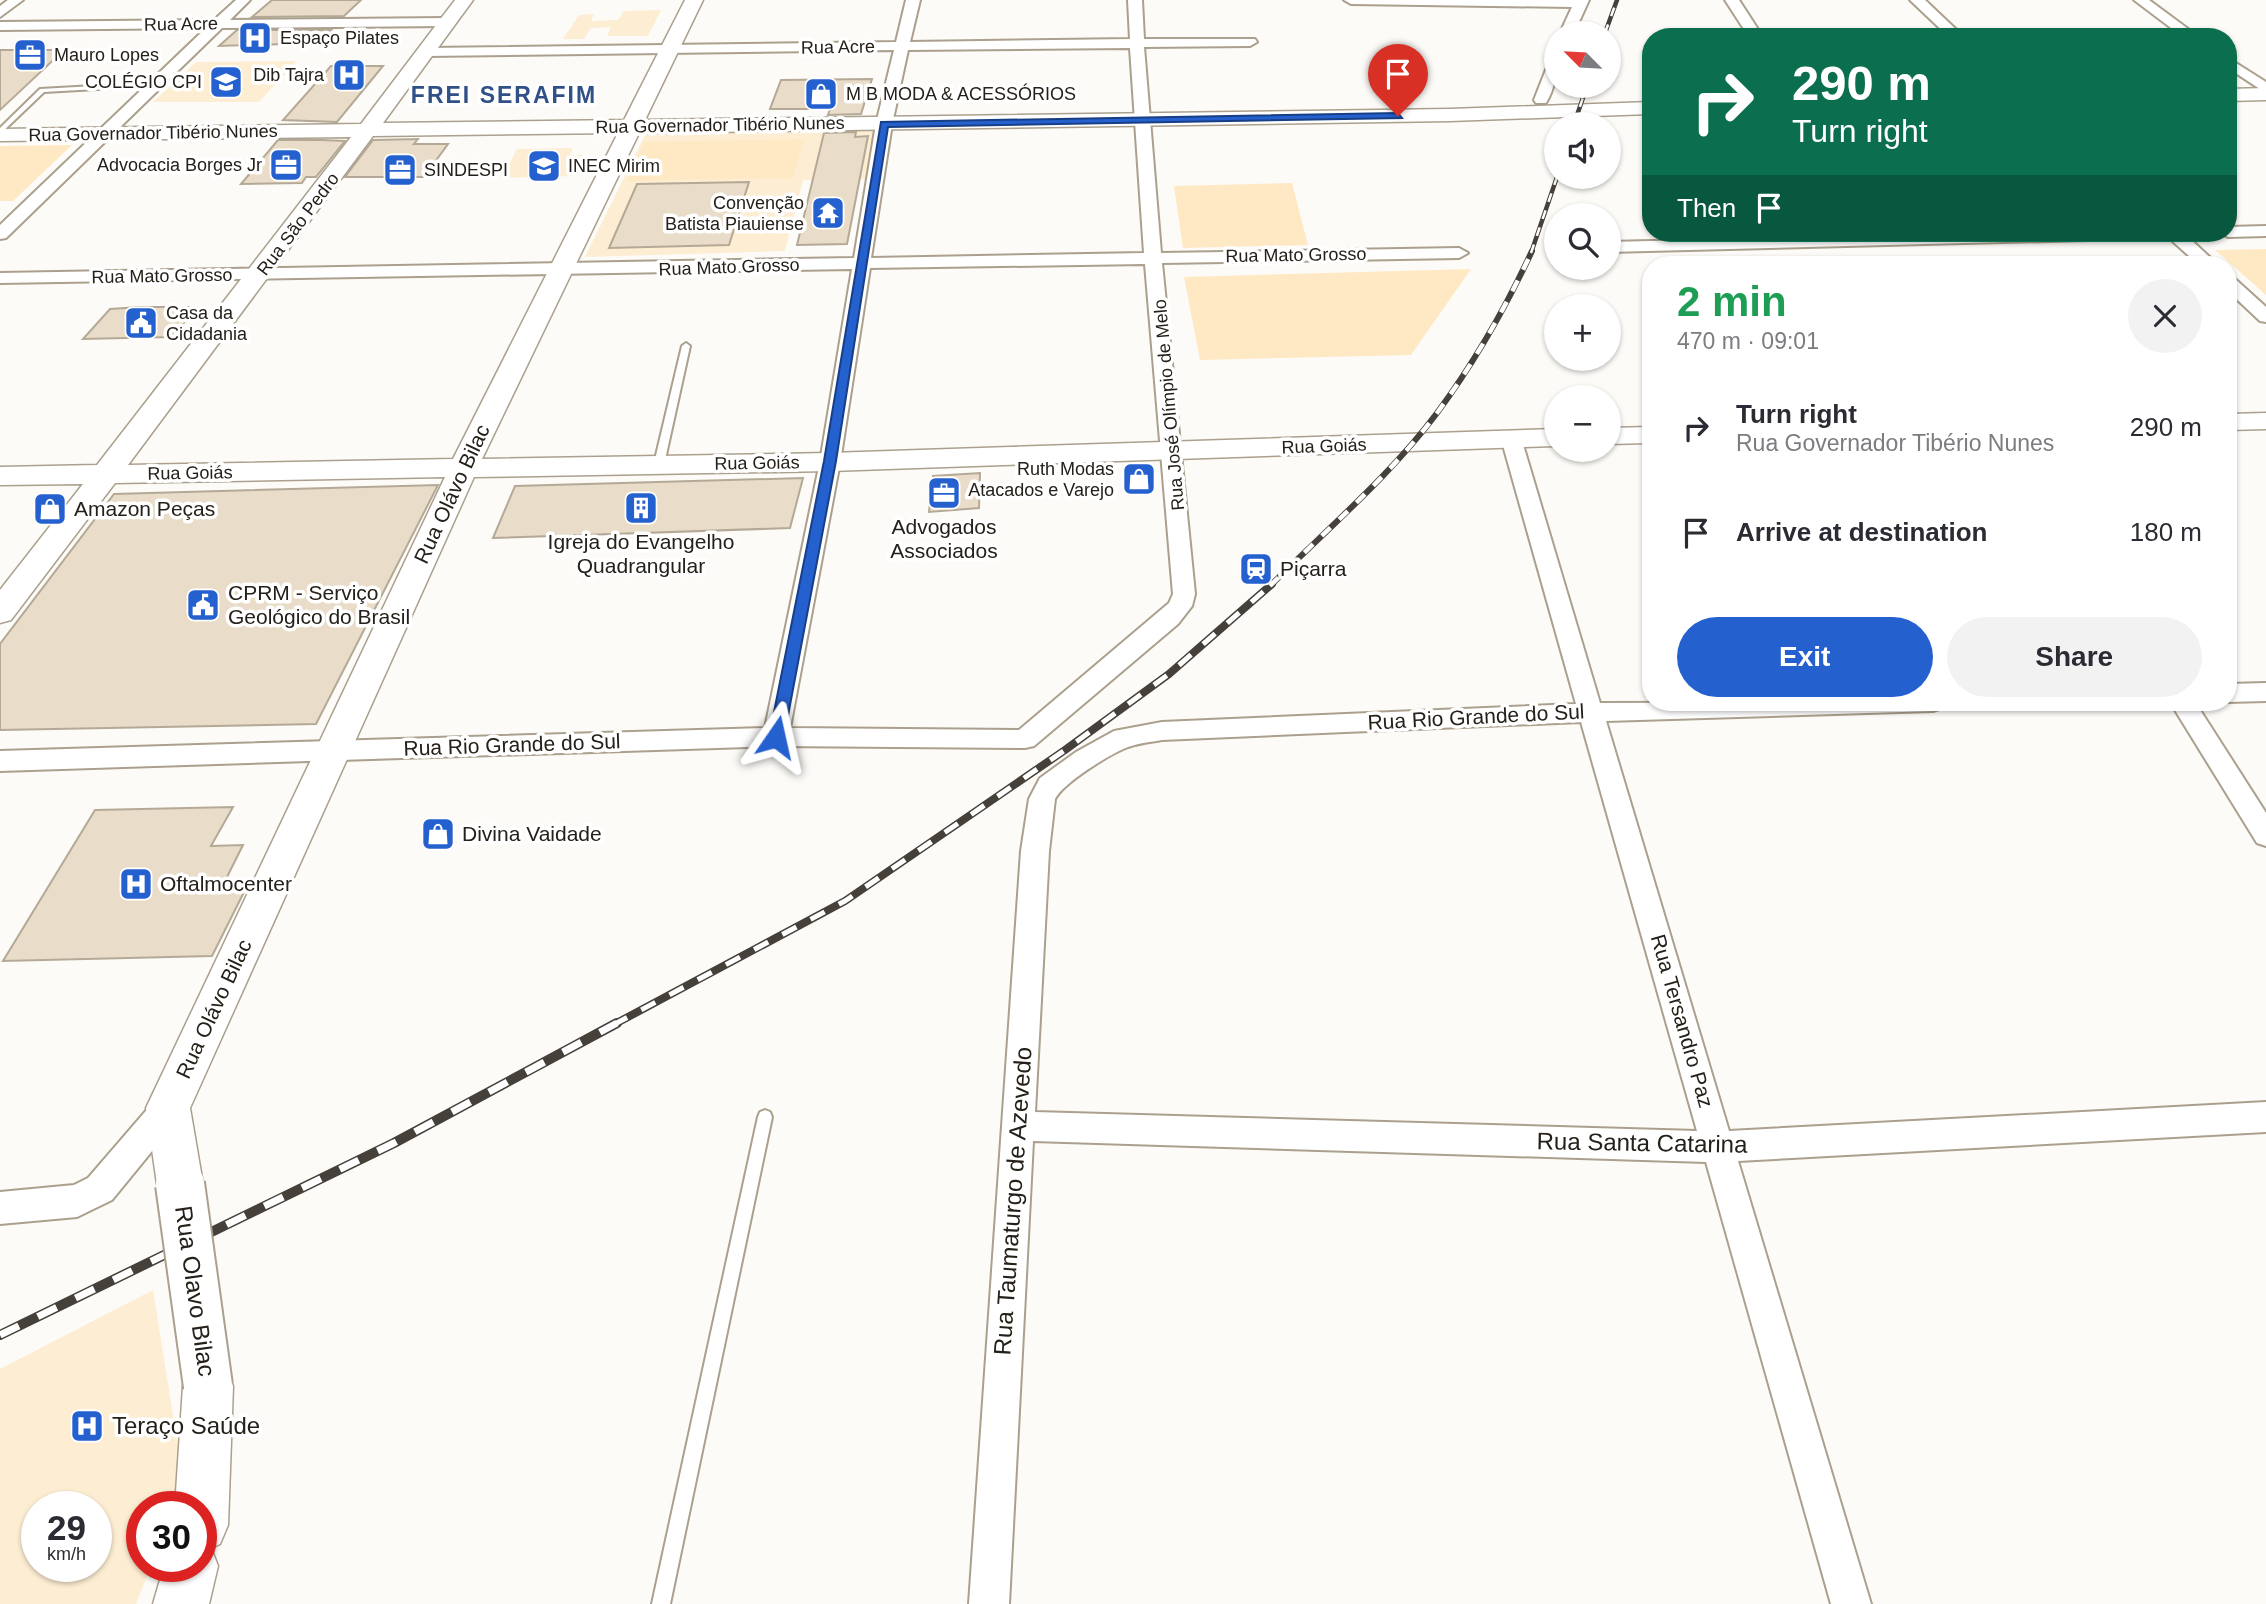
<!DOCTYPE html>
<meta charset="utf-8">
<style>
:root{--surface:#fff;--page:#f2f2f3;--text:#2b2b33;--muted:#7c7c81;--accent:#2561ce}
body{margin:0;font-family:Helvetica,sans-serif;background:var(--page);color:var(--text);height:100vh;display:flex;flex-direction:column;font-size:26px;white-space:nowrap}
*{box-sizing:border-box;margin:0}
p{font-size:23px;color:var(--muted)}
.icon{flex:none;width:38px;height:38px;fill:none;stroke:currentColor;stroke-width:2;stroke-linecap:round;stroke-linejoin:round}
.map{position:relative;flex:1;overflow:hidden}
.details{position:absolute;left:1642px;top:256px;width:595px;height:455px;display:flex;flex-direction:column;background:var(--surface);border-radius:28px;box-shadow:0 2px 5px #0004}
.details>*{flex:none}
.top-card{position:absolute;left:1642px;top:28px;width:595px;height:214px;border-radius:28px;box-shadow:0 2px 5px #0004;background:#0b6e4f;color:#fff;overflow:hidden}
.needle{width:46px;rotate:294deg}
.tools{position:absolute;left:1544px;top:21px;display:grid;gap:14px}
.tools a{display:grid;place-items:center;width:77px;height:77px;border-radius:50%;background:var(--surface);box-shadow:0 2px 5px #0004;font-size:35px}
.speed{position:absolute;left:21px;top:1491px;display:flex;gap:14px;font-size:35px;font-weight:700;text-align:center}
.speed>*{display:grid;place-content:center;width:91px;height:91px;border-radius:50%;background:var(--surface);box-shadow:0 2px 5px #0004;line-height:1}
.speed small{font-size:18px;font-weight:400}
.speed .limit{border:10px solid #d22;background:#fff;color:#111}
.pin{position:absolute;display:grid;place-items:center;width:60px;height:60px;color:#fff;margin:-72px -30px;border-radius:50% 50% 50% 0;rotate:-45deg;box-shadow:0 0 7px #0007}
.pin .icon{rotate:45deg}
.me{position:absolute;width:77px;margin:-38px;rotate:11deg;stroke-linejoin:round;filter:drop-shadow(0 0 5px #0008)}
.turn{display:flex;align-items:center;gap:24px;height:147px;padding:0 35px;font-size:32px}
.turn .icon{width:91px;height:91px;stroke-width:2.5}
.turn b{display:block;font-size:49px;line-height:60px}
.then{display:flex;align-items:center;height:66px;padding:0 35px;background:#0003;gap:14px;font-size:26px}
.round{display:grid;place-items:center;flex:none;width:74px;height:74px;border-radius:37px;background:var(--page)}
.overview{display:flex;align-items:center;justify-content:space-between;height:119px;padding:0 35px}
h1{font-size:42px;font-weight:600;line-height:52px;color:#1e9e55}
.cta{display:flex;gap:14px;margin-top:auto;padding:14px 35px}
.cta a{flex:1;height:80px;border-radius:42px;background:var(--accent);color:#fff;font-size:28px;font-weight:600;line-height:80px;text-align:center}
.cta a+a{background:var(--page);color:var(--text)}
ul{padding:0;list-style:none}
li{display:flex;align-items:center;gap:21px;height:105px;padding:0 35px}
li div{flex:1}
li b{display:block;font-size:26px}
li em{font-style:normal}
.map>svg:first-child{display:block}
.built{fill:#fdedd2;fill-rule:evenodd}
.green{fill:#ffe9c4}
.building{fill:#e9ddc9;stroke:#b4a996;stroke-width:2}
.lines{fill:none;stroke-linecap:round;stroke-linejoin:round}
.lane-casing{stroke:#aba08d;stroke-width:4}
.street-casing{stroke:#aba08d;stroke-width:4}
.secondary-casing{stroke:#aba08d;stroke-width:3}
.lane{fill:#fff;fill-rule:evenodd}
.street{fill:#fff;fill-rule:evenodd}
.secondary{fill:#fff;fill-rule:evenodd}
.rail-far3-casing{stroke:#45403a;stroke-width:4.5}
.rail-far2-casing{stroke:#45403a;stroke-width:6}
.rail-far1-casing{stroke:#45403a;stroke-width:8}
.rail-casing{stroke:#45403a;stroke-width:10}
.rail-far3{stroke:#fff;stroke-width:2.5;stroke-dasharray:9;stroke-linecap:butt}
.rail-far2{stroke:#fff;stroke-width:4.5;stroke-dasharray:12;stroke-linecap:butt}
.rail-far1{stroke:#fff;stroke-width:5;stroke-dasharray:16;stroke-linecap:butt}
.rail{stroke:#fff;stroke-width:7;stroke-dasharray:21;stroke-linecap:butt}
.secondary-bridge-casing{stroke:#aba08d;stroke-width:52;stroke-linecap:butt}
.secondary-bridge{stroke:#fff;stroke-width:48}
.route{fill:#2561ce;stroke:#183f86;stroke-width:2}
.labels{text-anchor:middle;stroke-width:7;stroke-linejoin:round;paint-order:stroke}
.far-street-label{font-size:18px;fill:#252019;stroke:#fff}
.far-poi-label{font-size:18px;fill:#252019;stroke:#fff;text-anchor:start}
.street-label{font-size:21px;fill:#252019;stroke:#fff}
.poi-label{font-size:21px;fill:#252019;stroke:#fff;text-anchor:start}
.far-district-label{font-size:23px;font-weight:bold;letter-spacing:2px;fill:#305088;stroke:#fff}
.near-street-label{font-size:24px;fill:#252019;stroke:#fff}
.near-poi-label{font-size:24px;fill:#252019;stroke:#fff;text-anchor:start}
</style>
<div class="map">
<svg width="2266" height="1604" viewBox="0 0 2266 1604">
<rect width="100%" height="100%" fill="#fdfbf7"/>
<path class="built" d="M 661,10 L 648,36 L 607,36 L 611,27 L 591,28 L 584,39 L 563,39 L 579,15 L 594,14 L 591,21 L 618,20 L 624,11 Z
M 297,61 L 259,102 L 153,102 L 196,62 Z
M 875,129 L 866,179 L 803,180 L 785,251 L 585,257 L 646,133 Z
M 573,148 L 570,155 L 584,155 L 574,176 L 502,178 L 517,149 Z
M 153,1290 L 184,1484 L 175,1507 L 142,1507 L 142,1566 L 151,1566 L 136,1604 L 0,1604 L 0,1369 ZM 37,1507 L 96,1507 L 96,1566 L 37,1566 Z"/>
<path class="green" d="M 804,139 L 793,178 L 627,181 L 644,142 Z
M 72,145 L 13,201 L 0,201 L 0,146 Z
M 1292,183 L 1308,245 L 1183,248 L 1174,186 Z
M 2266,249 L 2266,295 L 2215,250 Z
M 1471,269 L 1411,355 L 1200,360 L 1184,277 Z"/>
<path class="building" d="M 272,0 L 361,0 L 344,16 L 252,17 Z
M 237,30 L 331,30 L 317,43 L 219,46 Z
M 0,50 L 64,50 L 0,110 Z
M 331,66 L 383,66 L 337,122 L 283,120 Z
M 872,79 L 861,114 L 828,115 L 830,109 L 770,109 L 781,80 Z
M 856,132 L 855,137 L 868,136 L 847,244 L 797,245 L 824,133 Z
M 418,139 L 414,144 L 448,144 L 424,177 L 345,177 L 373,140 Z
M 278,140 L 322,140 L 345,141 L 316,177 L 306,177 L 302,183 L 241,184 Z
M 749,182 L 729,245 L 609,248 L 637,184 Z
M 140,307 L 196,307 L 173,337 L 83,339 L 110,309 Z
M 980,473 L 979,508 L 929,512 L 933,476 Z
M 803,478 L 790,528 L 493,538 L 515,486 Z
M 438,485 L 316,724 L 0,730 L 0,644 L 114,494 Z
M 233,807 L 211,846 L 243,845 L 223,885 L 248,884 L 212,956 L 3,961 L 95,810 Z"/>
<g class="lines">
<defs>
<path id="lane" d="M 113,85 L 115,86 L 115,88 L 44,92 L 0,134 L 0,128 L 40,89 Z
M 686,343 L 690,346 L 664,464 L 659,467 L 654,464 L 682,346 Z
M 765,1110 L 770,1112 L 772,1117 L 670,1604 L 652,1604 L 758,1117 L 760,1112 Z"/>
<path id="street" d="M 8,0 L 23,0 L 0,17 L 0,6 Z
M 236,0 L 250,0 L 230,20 L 447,18 L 454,22 L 447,26 L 222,28 L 6,238 L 0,239 L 0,225 L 206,28 L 0,30 L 0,22 L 214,20 Z
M 906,0 L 920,0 L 910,42 L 1130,39 L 1128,0 L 1142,0 L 1144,39 L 1255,39 L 1257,42 L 1250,46 L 1144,47 L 1161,253 L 1459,248 L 1468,253 L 1459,258 L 1162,263 L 1195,594 L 1192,606 L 1178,624 L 1034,746 L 1025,748 L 776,746 L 0,771 L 0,751 L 765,728 L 820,462 L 852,269 L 0,283 L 0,273 L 854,258 L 876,124 L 894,50 L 427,56 L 420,52 L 427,48 L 896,42 ZM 1130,48 L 1144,253 L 871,258 L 892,124 L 908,50 ZM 1145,264 L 1173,594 L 1169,603 L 1019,730 L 790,728 L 840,462 L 870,268 Z
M 1344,0 L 1589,0 L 1574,33 L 1560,33 L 1572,7 L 1351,4 Z
M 1725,0 L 1739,0 L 1763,37 L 1749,37 Z
M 1910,0 L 1925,0 L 1964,37 L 1949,37 Z
M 2134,0 L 2149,0 L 2199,37 L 2183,37 Z
M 1556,58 C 1556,75 1555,88 1546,103 L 1536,103 L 1534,100 L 1549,62 Z
M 2228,58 L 2266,82 L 2266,93 L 2228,68 Z
M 2266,226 L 2266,236 L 2228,237 L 2220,233 L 2228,233 L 2228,227 Z
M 1985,233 L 2191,233 L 2188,237 L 2217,264 L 2198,264 L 2169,238 L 1608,252 L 1608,242 Z
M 2228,277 L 2234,278 L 2266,307 L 2266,322 L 2260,321 L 2228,291 Z
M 1511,432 L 1521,438 L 1600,703 L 1945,702 L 1942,708 L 1933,711 L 1606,721 L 1729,1131 L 2266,1102 L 2266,1132 L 1738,1161 L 1871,1604 L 1831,1604 L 1706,1162 L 1033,1141 L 1009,1604 L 969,1604 L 1021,851 L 1029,799 L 1040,778 L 1076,752 L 1114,731 L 1162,722 L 1576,704 L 1501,438 ZM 1581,722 L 1697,1131 L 1035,1112 L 1049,851 L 1055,799 C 1064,782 1110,754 1128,747 C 1139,743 1151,742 1162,740 Z
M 2266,683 L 2266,701 L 2228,702 L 2228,684 Z
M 2170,702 L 2195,702 L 2266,813 L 2266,846 L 2257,843 Z
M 168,1093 L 179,1098 L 184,1108 L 179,1118 L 112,1200 L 77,1217 L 0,1224 L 0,1192 L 74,1185 L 88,1178 L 157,1098 Z"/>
<path id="secondary" d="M 455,0 L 473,0 L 383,123 L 624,120 L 685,0 L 703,0 L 645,120 L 1450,109 L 1650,102 L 1650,114 L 1450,121 L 639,133 L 482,459 L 830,453 L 1556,429 L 1556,446 L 830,471 L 474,477 L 190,1108 L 203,1184 L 196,1200 L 180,1206 L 164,1200 L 157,1184 L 146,1108 L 445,477 L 115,483 L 11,620 L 0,623 L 0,590 L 83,484 L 0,485 L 0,467 L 97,465 L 351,137 L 0,141 L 0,129 L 361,124 ZM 618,133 L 453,459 L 128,465 L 373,136 Z
M 2266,88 L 2266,100 L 2228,101 L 2228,89 Z
M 2266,413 L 2266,429 L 2228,430 L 2228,414 Z
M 1650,427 L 1650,443 L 1608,444 L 1608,428 Z
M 208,1361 L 226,1368 L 233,1386 L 228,1525 L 220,1544 L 211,1548 L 218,1566 L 209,1604 L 153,1604 L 164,1566 L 201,1566 L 201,1507 L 175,1507 L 183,1386 L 190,1368 Z"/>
</defs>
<use href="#lane" class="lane-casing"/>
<use href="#street" class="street-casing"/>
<use href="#secondary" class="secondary-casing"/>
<use href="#lane" class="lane"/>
<use href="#street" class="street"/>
<use href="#secondary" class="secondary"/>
<defs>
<path id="rail-far3" d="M 1605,33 L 1617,0
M 1574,124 L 1587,86
M 1531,253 L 1557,177"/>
<path id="rail-far2" d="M 1270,586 C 1326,530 1390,476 1437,413 C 1474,363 1506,307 1532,251"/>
<path id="rail-far1" d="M 613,1025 L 845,901 L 1065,750 L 1169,674 L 1272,584"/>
<path id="rail" d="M 0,1335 L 394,1143 L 617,1023"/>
</defs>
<use href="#rail-far3" class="rail-far3-casing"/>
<use href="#rail-far2" class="rail-far2-casing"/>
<use href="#rail-far1" class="rail-far1-casing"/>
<use href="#rail" class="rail-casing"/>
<use href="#rail-far3" class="rail-far3"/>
<use href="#rail-far2" class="rail-far2"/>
<use href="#rail-far1" class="rail-far1"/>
<use href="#rail" class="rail"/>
<defs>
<path id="secondary-bridge" d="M 180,1184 L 208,1386"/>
</defs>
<use href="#secondary-bridge" class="secondary-bridge-casing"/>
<use href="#secondary-bridge" class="secondary-bridge"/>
</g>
<path class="route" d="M 1398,113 L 1402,118 L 888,127 L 836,461 L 784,737 L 782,741 L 771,741 L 769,737 L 824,461 L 881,122 Z"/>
<defs>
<symbol id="hospital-square" viewBox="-11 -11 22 22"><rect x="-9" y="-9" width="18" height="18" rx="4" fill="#2561ce" stroke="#fff"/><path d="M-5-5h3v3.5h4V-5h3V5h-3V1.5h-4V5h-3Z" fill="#fff"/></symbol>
<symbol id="office-square" viewBox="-11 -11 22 22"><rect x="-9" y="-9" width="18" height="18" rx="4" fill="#2561ce" stroke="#fff"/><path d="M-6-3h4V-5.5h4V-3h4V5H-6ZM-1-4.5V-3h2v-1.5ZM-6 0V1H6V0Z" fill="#fff"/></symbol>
<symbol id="school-square" viewBox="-11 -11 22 22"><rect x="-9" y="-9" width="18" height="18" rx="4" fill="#2561ce" stroke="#fff"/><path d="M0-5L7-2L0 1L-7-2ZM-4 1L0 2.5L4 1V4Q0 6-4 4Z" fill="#fff"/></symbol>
<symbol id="shop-square" viewBox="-11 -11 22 22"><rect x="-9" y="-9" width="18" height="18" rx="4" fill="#2561ce" stroke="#fff"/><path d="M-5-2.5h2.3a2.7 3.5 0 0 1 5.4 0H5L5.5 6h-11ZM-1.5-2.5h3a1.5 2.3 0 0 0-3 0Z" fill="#fff"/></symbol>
<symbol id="temple-square" viewBox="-11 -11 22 22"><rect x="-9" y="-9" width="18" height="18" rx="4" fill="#2561ce" stroke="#fff"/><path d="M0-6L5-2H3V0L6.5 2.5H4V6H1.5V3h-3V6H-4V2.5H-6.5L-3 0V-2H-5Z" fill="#fff"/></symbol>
<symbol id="civic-square" viewBox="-11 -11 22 22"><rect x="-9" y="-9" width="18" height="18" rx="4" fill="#2561ce" stroke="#fff"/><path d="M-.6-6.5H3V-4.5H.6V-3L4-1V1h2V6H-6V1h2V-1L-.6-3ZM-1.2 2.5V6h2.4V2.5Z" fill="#fff"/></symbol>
<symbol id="building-square" viewBox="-11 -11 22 22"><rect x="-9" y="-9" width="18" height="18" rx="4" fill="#2561ce" stroke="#fff"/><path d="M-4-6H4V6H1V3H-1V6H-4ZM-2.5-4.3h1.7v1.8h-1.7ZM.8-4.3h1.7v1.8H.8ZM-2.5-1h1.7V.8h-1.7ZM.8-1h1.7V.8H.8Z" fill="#fff"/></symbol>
<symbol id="station-square" viewBox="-11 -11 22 22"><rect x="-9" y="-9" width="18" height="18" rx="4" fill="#2561ce" stroke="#fff"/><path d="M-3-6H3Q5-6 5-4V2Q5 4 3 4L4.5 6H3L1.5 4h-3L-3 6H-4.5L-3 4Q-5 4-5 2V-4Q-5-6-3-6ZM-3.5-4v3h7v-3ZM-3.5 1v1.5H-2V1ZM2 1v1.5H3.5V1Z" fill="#fff"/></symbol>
</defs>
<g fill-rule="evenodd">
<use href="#hospital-square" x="236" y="19" width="38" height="38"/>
<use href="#office-square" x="11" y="36" width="38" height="38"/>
<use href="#hospital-square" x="330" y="56" width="38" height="38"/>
<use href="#school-square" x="207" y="63" width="38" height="38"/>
<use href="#shop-square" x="802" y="75" width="38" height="38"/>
<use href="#office-square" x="267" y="146" width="38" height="38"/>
<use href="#school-square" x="525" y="147" width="38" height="38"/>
<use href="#office-square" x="381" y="151" width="38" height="38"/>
<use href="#temple-square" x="809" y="194" width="38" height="38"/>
<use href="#civic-square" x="122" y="304" width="38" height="38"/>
<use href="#shop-square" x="1120" y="460" width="38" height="38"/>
<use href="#office-square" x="925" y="474" width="38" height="38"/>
<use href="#building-square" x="622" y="489" width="38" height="38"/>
<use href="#shop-square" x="31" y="490" width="38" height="38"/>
<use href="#station-square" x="1237" y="550" width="38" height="38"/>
<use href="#civic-square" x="184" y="586" width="38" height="38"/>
<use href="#shop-square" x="419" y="815" width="38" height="38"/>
<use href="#hospital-square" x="117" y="865" width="38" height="38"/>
<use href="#hospital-square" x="68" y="1407" width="38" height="38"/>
</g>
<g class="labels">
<g class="far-street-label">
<text transform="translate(181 24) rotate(-1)" y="6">Rua Acre</text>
<text transform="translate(838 47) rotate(-1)" y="6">Rua Acre</text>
<text transform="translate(720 125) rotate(-1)" y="6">Rua Governador Tibério Nunes</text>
<text transform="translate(153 133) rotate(-1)" y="6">Rua Governador Tibério Nunes</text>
<text transform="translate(298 224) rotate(-53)" y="6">Rua São Pedro</text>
<text transform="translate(1296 255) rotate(-1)" y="6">Rua Mato Grosso</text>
<text transform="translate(729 267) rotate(-2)" y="6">Rua Mato Grosso</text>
<text transform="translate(162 276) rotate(-1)" y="6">Rua Mato Grosso</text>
<text transform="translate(1169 405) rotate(-95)" y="6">Rua José Olímpio de Melo</text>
<text transform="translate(1324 446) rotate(-2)" y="6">Rua Goiás</text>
<text transform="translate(757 463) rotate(-1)" y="6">Rua Goiás</text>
<text transform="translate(190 473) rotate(-1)" y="6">Rua Goiás</text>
</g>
<g class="far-poi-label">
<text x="280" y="44">Espaço Pilates</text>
<text x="54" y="61">Mauro Lopes</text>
<text x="324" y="81" text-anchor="end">Dib Tajra</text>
<text x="202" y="88" text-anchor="end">COLÉGIO CPI</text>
<text x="846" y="100">M B MODA &amp; ACESSÓRIOS</text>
<text x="262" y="171" text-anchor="end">Advocacia Borges Jr</text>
<text x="568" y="172">INEC Mirim</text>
<text x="424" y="176">SINDESPI</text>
<text x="804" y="209" text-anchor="end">Convenção<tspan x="804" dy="21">Batista Piauiense</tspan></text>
<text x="166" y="319">Casa da<tspan x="166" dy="21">Cidadania</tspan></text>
<text x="1114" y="475" text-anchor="end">Ruth Modas<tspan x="1114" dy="21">Atacados e Varejo</tspan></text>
</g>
<g class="street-label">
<text transform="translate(452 494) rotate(-65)" y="7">Rua Olávo Bilac</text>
<text transform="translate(1476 717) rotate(-3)" y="7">Rua Rio Grande do Sul</text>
<text transform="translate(512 745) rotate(-2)" y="7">Rua Rio Grande do Sul</text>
<text transform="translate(214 1009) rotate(-65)" y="7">Rua Olávo Bilac</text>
<text transform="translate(1682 1021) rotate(74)" y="7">Rua Tersandro Paz</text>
</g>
<g class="poi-label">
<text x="74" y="516">Amazon Peças</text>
<text x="944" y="534" text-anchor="middle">Advogados<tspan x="944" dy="24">Associados</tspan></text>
<text x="641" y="549" text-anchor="middle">Igreja do Evangelho<tspan x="641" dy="24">Quadrangular</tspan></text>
<text x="1280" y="576">Piçarra</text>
<text x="228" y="600">CPRM - Serviço<tspan x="228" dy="24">Geológico do Brasil</tspan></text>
<text x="462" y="841">Divina Vaidade</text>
<text x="160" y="891">Oftalmocenter</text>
</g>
<g class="far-district-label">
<text x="504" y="103">FREI SERAFIM</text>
</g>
<g class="near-street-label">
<text transform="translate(1642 1143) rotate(1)" y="8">Rua Santa Catarina</text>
<text transform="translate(1013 1201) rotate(-86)" y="8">Rua Taumaturgo de Azevedo</text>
<text transform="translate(195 1291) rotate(82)" y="8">Rua Olavo Bilac</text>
</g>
<g class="near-poi-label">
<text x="112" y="1434">Teraço Saúde</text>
</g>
</g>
</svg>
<div class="tools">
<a><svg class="needle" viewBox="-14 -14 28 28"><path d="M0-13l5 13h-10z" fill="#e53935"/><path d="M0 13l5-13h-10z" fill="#7c7c81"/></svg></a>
<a><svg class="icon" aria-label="sound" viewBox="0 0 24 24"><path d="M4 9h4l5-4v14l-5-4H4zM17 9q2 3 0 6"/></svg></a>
<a><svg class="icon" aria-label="search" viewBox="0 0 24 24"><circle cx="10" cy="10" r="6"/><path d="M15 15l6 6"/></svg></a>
<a>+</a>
<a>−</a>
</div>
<div class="speed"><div>29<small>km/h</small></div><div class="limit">30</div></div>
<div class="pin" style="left:1398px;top:116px;background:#d93025"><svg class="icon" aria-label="arrive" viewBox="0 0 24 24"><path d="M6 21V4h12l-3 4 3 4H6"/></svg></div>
<svg class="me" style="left:776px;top:737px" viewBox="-20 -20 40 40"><path d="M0-17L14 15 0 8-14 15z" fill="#2561ce" stroke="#fff" stroke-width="4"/></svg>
<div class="top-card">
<div class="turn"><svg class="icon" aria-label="right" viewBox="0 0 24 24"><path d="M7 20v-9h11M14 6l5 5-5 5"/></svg><div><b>290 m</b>Turn right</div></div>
<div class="then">Then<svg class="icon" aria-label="arrive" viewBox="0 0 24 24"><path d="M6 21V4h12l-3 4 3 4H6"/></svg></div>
</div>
<section class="details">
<div class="overview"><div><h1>2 min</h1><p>470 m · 09:01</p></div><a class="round"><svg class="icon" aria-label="close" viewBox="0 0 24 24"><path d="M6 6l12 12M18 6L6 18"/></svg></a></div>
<ul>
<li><svg class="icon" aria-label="right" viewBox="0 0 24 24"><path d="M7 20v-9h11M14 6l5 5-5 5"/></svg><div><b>Turn right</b><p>Rua Governador Tibério Nunes</p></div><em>290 m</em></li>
<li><svg class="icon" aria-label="arrive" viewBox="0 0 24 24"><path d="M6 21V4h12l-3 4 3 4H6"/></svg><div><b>Arrive at destination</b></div><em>180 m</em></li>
</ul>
<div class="cta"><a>Exit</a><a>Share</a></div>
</section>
</div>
